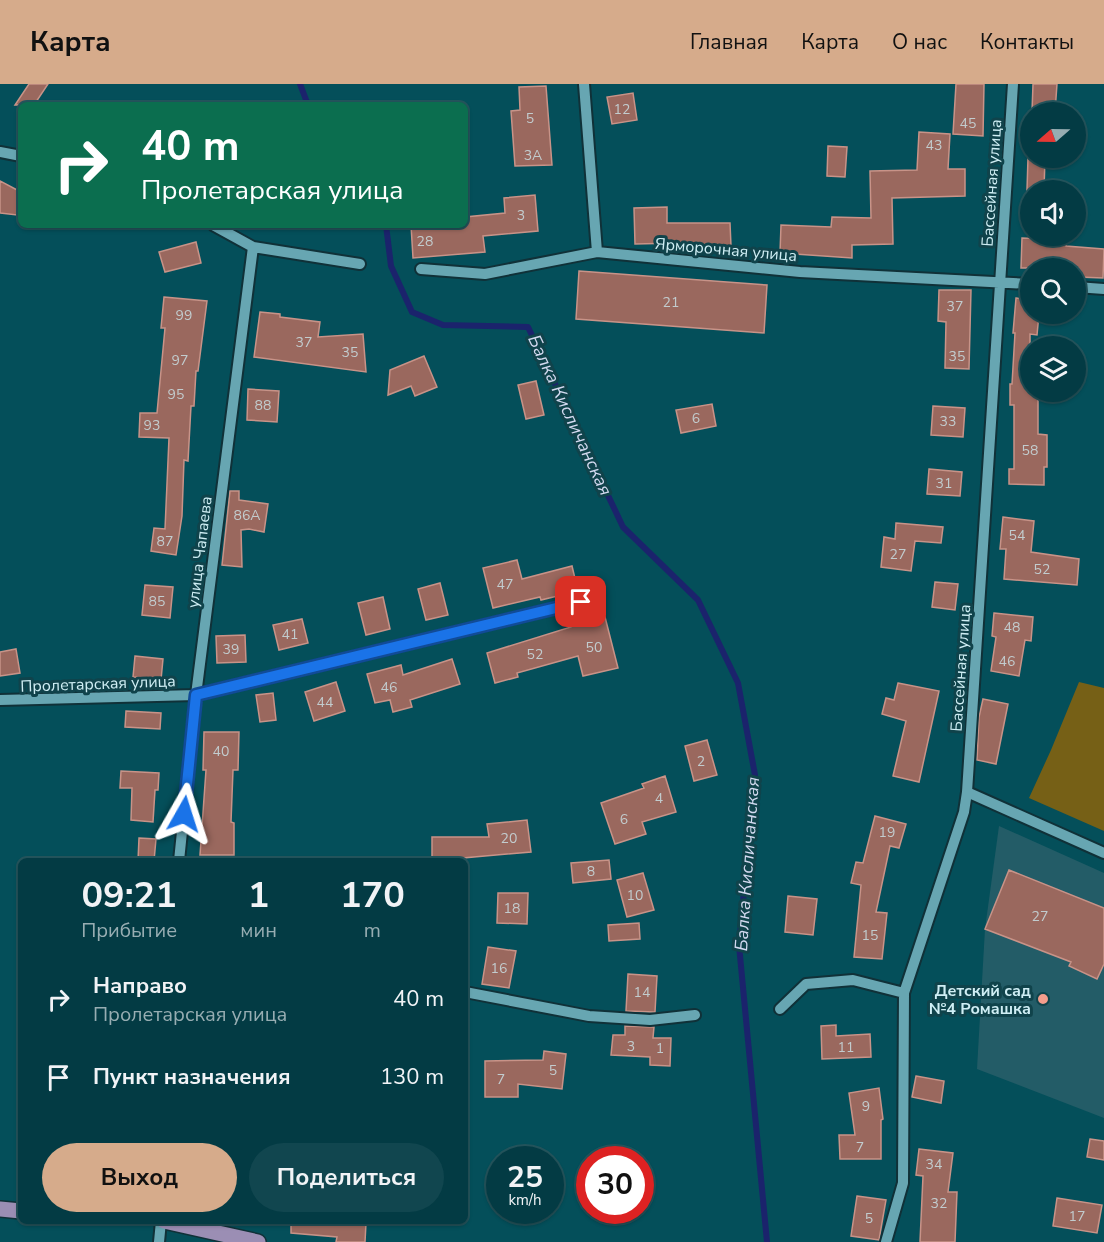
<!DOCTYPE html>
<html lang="ru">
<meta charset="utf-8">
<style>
:root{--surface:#033b44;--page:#11464f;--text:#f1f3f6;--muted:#97adb2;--line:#24555d;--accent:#d6ab8b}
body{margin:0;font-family:"Nunito Sans",sans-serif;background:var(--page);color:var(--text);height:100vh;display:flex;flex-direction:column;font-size:22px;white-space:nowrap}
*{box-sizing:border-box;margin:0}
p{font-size:20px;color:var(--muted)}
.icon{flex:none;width:33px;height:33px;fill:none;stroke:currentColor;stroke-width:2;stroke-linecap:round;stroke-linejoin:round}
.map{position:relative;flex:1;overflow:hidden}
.sheet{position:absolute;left:18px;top:774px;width:450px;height:366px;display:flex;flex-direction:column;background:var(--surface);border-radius:9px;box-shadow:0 2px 4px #0004,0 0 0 2px var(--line)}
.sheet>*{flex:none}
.top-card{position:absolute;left:18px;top:18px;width:450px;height:126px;border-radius:9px;box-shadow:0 2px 4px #0004,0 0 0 2px var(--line);background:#0b6e4f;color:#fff;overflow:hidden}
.needle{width:39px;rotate:250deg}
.tools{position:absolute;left:1020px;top:18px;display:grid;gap:12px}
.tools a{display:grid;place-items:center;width:66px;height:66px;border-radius:50%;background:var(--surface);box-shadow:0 2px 4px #0004,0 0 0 2px var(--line);font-size:30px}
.speed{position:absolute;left:486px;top:1062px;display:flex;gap:12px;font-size:30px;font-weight:700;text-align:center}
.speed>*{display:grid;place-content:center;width:78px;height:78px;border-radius:50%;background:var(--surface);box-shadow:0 2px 4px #0004,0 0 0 2px var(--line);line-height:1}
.speed small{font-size:15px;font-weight:400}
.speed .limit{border:9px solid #d22;background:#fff;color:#111}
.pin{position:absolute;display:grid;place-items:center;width:51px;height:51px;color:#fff;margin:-26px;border-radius:12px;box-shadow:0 3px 9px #0006}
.me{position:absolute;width:66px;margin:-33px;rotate:6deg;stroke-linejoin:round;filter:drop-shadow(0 0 4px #0008)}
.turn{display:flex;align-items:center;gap:21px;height:126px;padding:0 24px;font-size:27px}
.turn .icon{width:78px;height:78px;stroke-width:2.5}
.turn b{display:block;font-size:42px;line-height:51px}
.eta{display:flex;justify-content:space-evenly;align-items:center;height:102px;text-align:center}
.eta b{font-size:36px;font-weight:700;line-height:42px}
.primary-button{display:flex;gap:12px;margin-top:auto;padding:12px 24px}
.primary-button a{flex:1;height:69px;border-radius:36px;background:var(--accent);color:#111;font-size:24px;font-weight:700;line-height:69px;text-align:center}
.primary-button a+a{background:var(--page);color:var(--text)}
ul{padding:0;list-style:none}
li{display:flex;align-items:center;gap:18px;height:78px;padding:0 24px}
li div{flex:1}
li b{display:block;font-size:22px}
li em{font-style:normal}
header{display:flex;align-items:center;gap:36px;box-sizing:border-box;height:84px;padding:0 30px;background:var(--accent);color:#111}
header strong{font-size:28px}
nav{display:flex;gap:33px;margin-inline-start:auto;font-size:21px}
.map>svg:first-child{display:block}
.built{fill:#235c67}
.green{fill:#766016}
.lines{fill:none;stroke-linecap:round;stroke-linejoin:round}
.stream{stroke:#1b236c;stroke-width:6}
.building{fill:#9a685e;stroke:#c89388;stroke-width:1.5}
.minor-casing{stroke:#103138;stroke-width:14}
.major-casing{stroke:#103138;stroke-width:18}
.minor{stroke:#67a6b2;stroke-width:10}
.major{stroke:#9b8eb4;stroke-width:15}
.route-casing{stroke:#114b97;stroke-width:15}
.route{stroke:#1a73e8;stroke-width:10}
.poi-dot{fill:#f49d8c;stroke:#10434b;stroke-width:2}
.labels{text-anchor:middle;stroke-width:6;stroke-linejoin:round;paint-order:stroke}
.number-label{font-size:14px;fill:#c2ccce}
.street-label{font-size:16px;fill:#cfeef4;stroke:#10434b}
.poi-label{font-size:16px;font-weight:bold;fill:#cfeef4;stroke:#10434b;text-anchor:end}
.water-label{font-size:18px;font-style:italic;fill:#d3daf0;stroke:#10434b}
</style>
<header>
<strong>Карта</strong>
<nav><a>Главная</a><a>Карта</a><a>О нас</a><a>Контакты</a></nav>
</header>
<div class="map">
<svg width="1104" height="1158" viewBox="0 0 1104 1158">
<rect width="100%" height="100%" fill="#044f5a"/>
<path class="built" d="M 999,742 L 1104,789 L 1104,1034 L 977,985 L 985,845 Z"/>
<path class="green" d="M 1079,598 L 1104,604 L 1104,747 L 1029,714 L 1051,666 Z"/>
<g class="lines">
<path class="stream" d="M 300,0 L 308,21
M 386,141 L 391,182 L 412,228 L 443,241 L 528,243 L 623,443 L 698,516 L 738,599 L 755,691 L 739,861 L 767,1158"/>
</g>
<path class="building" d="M 29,0 L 48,0 L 34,21 L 15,21 Z
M 956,0 L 984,0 L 983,52 L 953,50 Z
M 1033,0 L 1057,0 L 1055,28 L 1032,28 Z
M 546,2 L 552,81 L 515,82 L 511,27 L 520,26 L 519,3 Z
M 633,9 L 637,36 L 612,40 L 607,13 Z
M 919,48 L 950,50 L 948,85 L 965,85 L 965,112 L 892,114 L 893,160 L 852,161 L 852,174 L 780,169 L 781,141 L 831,143 L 832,133 L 871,134 L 870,87 L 917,86 Z
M 828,62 L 847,63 L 845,93 L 827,92 Z
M 1028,74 L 1045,74 L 1044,106 L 1027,106 Z
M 0,97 L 19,107 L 17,131 L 0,129 Z
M 535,111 L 538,147 L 483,152 L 485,168 L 413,174 L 411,141 L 465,141 L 465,133 L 505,129 L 504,114 Z
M 667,123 L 667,139 L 730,139 L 731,162 L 712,162 L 712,161 L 679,159 L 635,160 L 634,124 Z
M 1022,154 L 1066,156 L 1066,162 L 1104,165 L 1103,194 L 1078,193 L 1078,184 L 1021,184 Z
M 196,158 L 201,179 L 165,188 L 159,168 Z
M 579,187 L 767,201 L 764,249 L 576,235 Z
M 939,206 L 971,206 L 969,285 L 945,284 L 946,238 L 938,237 Z
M 164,213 L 207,217 L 198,287 L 196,287 L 194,322 L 191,322 L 188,377 L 184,376 L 182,432 L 176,471 L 151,467 L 154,444 L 165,445 L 169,354 L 139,353 L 140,329 L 157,329 L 165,244 L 161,244 Z
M 1016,214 L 1030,216 L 1030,230 L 1039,230 L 1037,251 L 1030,250 L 1030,308 L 1038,308 L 1038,350 L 1047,351 L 1047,383 L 1044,383 L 1044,401 L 1009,400 L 1009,385 L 1014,385 L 1014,321 L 1010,321 L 1010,300 L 1012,300 L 1015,249 L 1013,249 Z
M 260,228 L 280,230 L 280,233 L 320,238 L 318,253 L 363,250 L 366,288 L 254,273 Z
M 424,272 L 437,303 L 415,312 L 411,302 L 388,311 L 390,286 Z
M 536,297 L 544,331 L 526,335 L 518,301 Z
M 248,305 L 279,307 L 277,338 L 247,336 Z
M 712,320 L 716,342 L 681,349 L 676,326 Z
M 933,322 L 965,324 L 963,353 L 931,351 Z
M 929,385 L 962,388 L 960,412 L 927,410 Z
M 230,407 L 239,407 L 239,416 L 268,420 L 264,448 L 249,445 L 241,446 L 242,483 L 222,481 Z
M 1003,433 L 1034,437 L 1031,468 L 1079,475 L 1077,501 L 1004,495 L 1006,465 L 1000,465 Z
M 896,439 L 943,443 L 941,459 L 915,457 L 911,487 L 881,483 L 884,453 L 895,455 Z
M 517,476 L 522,495 L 572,482 L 578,507 L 541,516 L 540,513 L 493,524 L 483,484 Z
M 935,498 L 958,500 L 955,526 L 932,523 Z
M 440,499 L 448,531 L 426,536 L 418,505 Z
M 145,501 L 173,503 L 170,534 L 142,531 Z
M 383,513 L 390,545 L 366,551 L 358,519 Z
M 994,529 L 1033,533 L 1031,557 L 1025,556 L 1019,592 L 991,587 L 996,553 L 992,552 Z
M 605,533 L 618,584 L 583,592 L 578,572 L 517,589 L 518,593 L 495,599 L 487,569 L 571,543 L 571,542 Z
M 302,535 L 308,559 L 279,566 L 273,541 Z
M 245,551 L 246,578 L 217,579 L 216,552 Z
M 16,565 L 20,589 L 0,592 L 0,568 Z
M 135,572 L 163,575 L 161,596 L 133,593 Z
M 452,575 L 460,600 L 410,616 L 412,623 L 393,628 L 390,616 L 375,619 L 367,590 L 401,581 L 403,591 Z
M 336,598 L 345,627 L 314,637 L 305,608 Z
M 898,599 L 939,607 L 919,698 L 893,692 L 906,637 L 882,630 L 886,614 L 894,616 Z
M 273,609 L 276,636 L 260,638 L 256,611 Z
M 983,615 L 1008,620 L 996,680 L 977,676 L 979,633 Z
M 126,627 L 161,629 L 160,645 L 125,643 Z
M 204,648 L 239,648 L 238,686 L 233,686 L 231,738 L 234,739 L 234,771 L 200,771 L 206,686 L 203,686 Z
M 707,656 L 717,691 L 694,697 L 685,662 Z
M 121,687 L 159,689 L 158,706 L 155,706 L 153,738 L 131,736 L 132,704 L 120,704 Z
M 665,692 L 676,728 L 642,738 L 646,750 L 615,760 L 601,719 L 644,704 L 642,700 Z
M 875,732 L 906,740 L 899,764 L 890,762 L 876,828 L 887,829 L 882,875 L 854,873 L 861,801 L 851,799 L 856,778 L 863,779 Z
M 527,736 L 531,768 L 463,774 L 463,777 L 432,777 L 432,753 L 489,753 L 487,740 Z
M 139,754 L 156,755 L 154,777 L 138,777 Z
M 609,776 L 611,795 L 573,799 L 571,779 Z
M 1009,786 L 1104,824 L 1104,880 L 1097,895 L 1069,882 L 1071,878 L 985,845 Z
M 643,789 L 654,826 L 627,833 L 617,796 Z
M 498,809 L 528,809 L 527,840 L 497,839 Z
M 788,812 L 817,815 L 813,851 L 785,848 Z
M 639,839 L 640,855 L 609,857 L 608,841 Z
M 488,863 L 516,867 L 509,904 L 482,900 Z
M 628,890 L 657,892 L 655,928 L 626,927 Z
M 836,941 L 836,952 L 870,950 L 871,973 L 822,975 L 821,942 Z
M 625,942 L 654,943 L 653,954 L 671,954 L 670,982 L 650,981 L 650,973 L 611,971 L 613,951 L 625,951 Z
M 544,967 L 566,970 L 562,1005 L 518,1000 L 518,1013 L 485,1013 L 485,977 L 543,976 Z
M 916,992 L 944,997 L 941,1019 L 912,1013 Z
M 879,1004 L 883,1035 L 881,1036 L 881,1075 L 840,1075 L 839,1051 L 855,1051 L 849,1009 Z
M 1090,1055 L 1104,1057 L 1104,1076 L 1087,1073 Z
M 919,1065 L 953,1069 L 948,1108 L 957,1108 L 955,1158 L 920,1158 L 923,1092 L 916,1091 Z
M 857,1112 L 886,1116 L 879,1156 L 851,1152 Z
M 1057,1114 L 1102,1121 L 1097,1149 L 1053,1142 Z
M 291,1137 L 366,1139 L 365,1158 L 336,1158 L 337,1153 L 291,1149 Z"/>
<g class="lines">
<defs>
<path id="minor" d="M 584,0 L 597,168
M 0,68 L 21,72
M 213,141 L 253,163 L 360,180
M 421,185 L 485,190 L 597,168 L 800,188 L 1030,200
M 1076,203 L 1104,205
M 0,616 L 196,611 L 581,518
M 967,708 L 1104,769
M 179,777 L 196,611 L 253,163
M 465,908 L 589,932 L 650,936 L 695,931
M 780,925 L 806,900 L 853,896 L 904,909
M 159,1158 L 161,1137
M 886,1158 L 903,1099 L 904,909 L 964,728 L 967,708 L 1013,0"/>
<path id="major" d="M 0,1125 L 21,1127
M 164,1137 L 258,1158"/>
</defs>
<use href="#minor" class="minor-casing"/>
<use href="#major" class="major-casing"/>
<use href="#minor" class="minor"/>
<use href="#major" class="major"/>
</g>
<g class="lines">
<defs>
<path id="route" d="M 184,730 L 196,611 L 581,518"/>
</defs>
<use href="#route" class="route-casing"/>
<use href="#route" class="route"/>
</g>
<circle class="poi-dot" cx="1043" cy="915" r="6"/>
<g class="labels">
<g class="number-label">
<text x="622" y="30">12</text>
<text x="530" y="39">5</text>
<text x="968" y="44">45</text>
<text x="934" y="66">43</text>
<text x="533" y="76">3А</text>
<text x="521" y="136">3</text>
<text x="425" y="162">28</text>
<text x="671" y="223">21</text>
<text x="955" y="227">37</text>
<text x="184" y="236">99</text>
<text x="304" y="263">37</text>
<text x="350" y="273">35</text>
<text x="957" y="277">35</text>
<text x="180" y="281">97</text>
<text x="176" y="315">95</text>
<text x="263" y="326">88</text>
<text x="696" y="339">6</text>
<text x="948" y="342">33</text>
<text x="152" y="346">93</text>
<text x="1030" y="371">58</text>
<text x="944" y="404">31</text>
<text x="247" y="436">86А</text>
<text x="1017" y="456">54</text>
<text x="165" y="462">87</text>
<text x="898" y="475">27</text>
<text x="1042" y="490">52</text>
<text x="505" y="505">47</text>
<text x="157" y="522">85</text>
<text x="1012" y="548">48</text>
<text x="290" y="555">41</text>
<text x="594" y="568">50</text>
<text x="231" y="570">39</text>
<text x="535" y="575">52</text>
<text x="1007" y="582">46</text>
<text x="389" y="608">46</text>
<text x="325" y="623">44</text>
<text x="221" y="672">40</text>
<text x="701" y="682">2</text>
<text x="659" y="719">4</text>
<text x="624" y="740">6</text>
<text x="887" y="753">19</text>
<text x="509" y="759">20</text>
<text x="591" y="792">8</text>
<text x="635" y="816">10</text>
<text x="512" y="829">18</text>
<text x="1040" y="837">27</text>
<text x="870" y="856">15</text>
<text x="499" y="889">16</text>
<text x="642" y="913">14</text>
<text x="631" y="967">3</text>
<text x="846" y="968">11</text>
<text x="660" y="969">1</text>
<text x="553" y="991">5</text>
<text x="501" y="1000">7</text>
<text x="866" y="1027">9</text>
<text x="860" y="1068">7</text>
<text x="934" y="1085">34</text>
<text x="939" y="1124">32</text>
<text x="1077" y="1137">17</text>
<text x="869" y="1139">5</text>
</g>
<g class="street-label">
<text transform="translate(991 99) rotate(-86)" y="6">Бассейная улица</text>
<text transform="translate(726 165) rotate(5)" y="6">Ярморочная улица</text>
<text transform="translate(199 468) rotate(-83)" y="6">улица Чапаева</text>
<text transform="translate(960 584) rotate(-86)" y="6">Бассейная улица</text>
<text transform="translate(98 599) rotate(-2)" y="6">Пролетарская улица</text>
</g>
<g class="poi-label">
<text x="1031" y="912">Детский сад<tspan x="1031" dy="18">№4 Ромашка</tspan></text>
</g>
<g class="water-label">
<text transform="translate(570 331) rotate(65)" y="6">Балка Кисличанская</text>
<text transform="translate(747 780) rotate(-86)" y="6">Балка Кисличанская</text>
</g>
</g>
</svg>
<div class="tools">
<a><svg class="needle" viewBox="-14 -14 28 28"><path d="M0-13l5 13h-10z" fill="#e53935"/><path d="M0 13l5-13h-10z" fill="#97adb2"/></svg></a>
<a><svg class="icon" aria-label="sound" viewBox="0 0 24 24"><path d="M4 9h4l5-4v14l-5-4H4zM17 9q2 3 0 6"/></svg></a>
<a><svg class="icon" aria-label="search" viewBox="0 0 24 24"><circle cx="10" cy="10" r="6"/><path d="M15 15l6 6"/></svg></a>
<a><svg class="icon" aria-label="layers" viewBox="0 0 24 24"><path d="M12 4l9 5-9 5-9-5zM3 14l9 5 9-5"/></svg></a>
</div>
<div class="speed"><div>25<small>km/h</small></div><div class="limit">30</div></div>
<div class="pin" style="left:581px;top:518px;background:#d93025"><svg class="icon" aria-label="arrive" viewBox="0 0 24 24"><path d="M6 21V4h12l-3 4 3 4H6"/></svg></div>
<svg class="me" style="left:184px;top:730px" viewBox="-20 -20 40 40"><path d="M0-17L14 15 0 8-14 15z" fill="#1a73e8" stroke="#fff" stroke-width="4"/></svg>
<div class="top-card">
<div class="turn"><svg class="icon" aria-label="right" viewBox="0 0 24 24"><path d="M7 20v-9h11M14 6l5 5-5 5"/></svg><div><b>40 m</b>Пролетарская улица</div></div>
</div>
<section class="sheet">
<div class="eta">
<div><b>09:21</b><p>Прибытие</p></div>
<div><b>1</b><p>мин</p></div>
<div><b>170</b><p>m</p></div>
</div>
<ul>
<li><svg class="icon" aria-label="right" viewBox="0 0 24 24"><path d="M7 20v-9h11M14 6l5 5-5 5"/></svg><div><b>Направо</b><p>Пролетарская улица</p></div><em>40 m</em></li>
<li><svg class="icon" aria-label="arrive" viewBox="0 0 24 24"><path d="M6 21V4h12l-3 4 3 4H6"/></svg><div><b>Пункт назначения</b></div><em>130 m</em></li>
</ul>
<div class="primary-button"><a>Выход</a><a>Поделиться</a></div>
</section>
</div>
